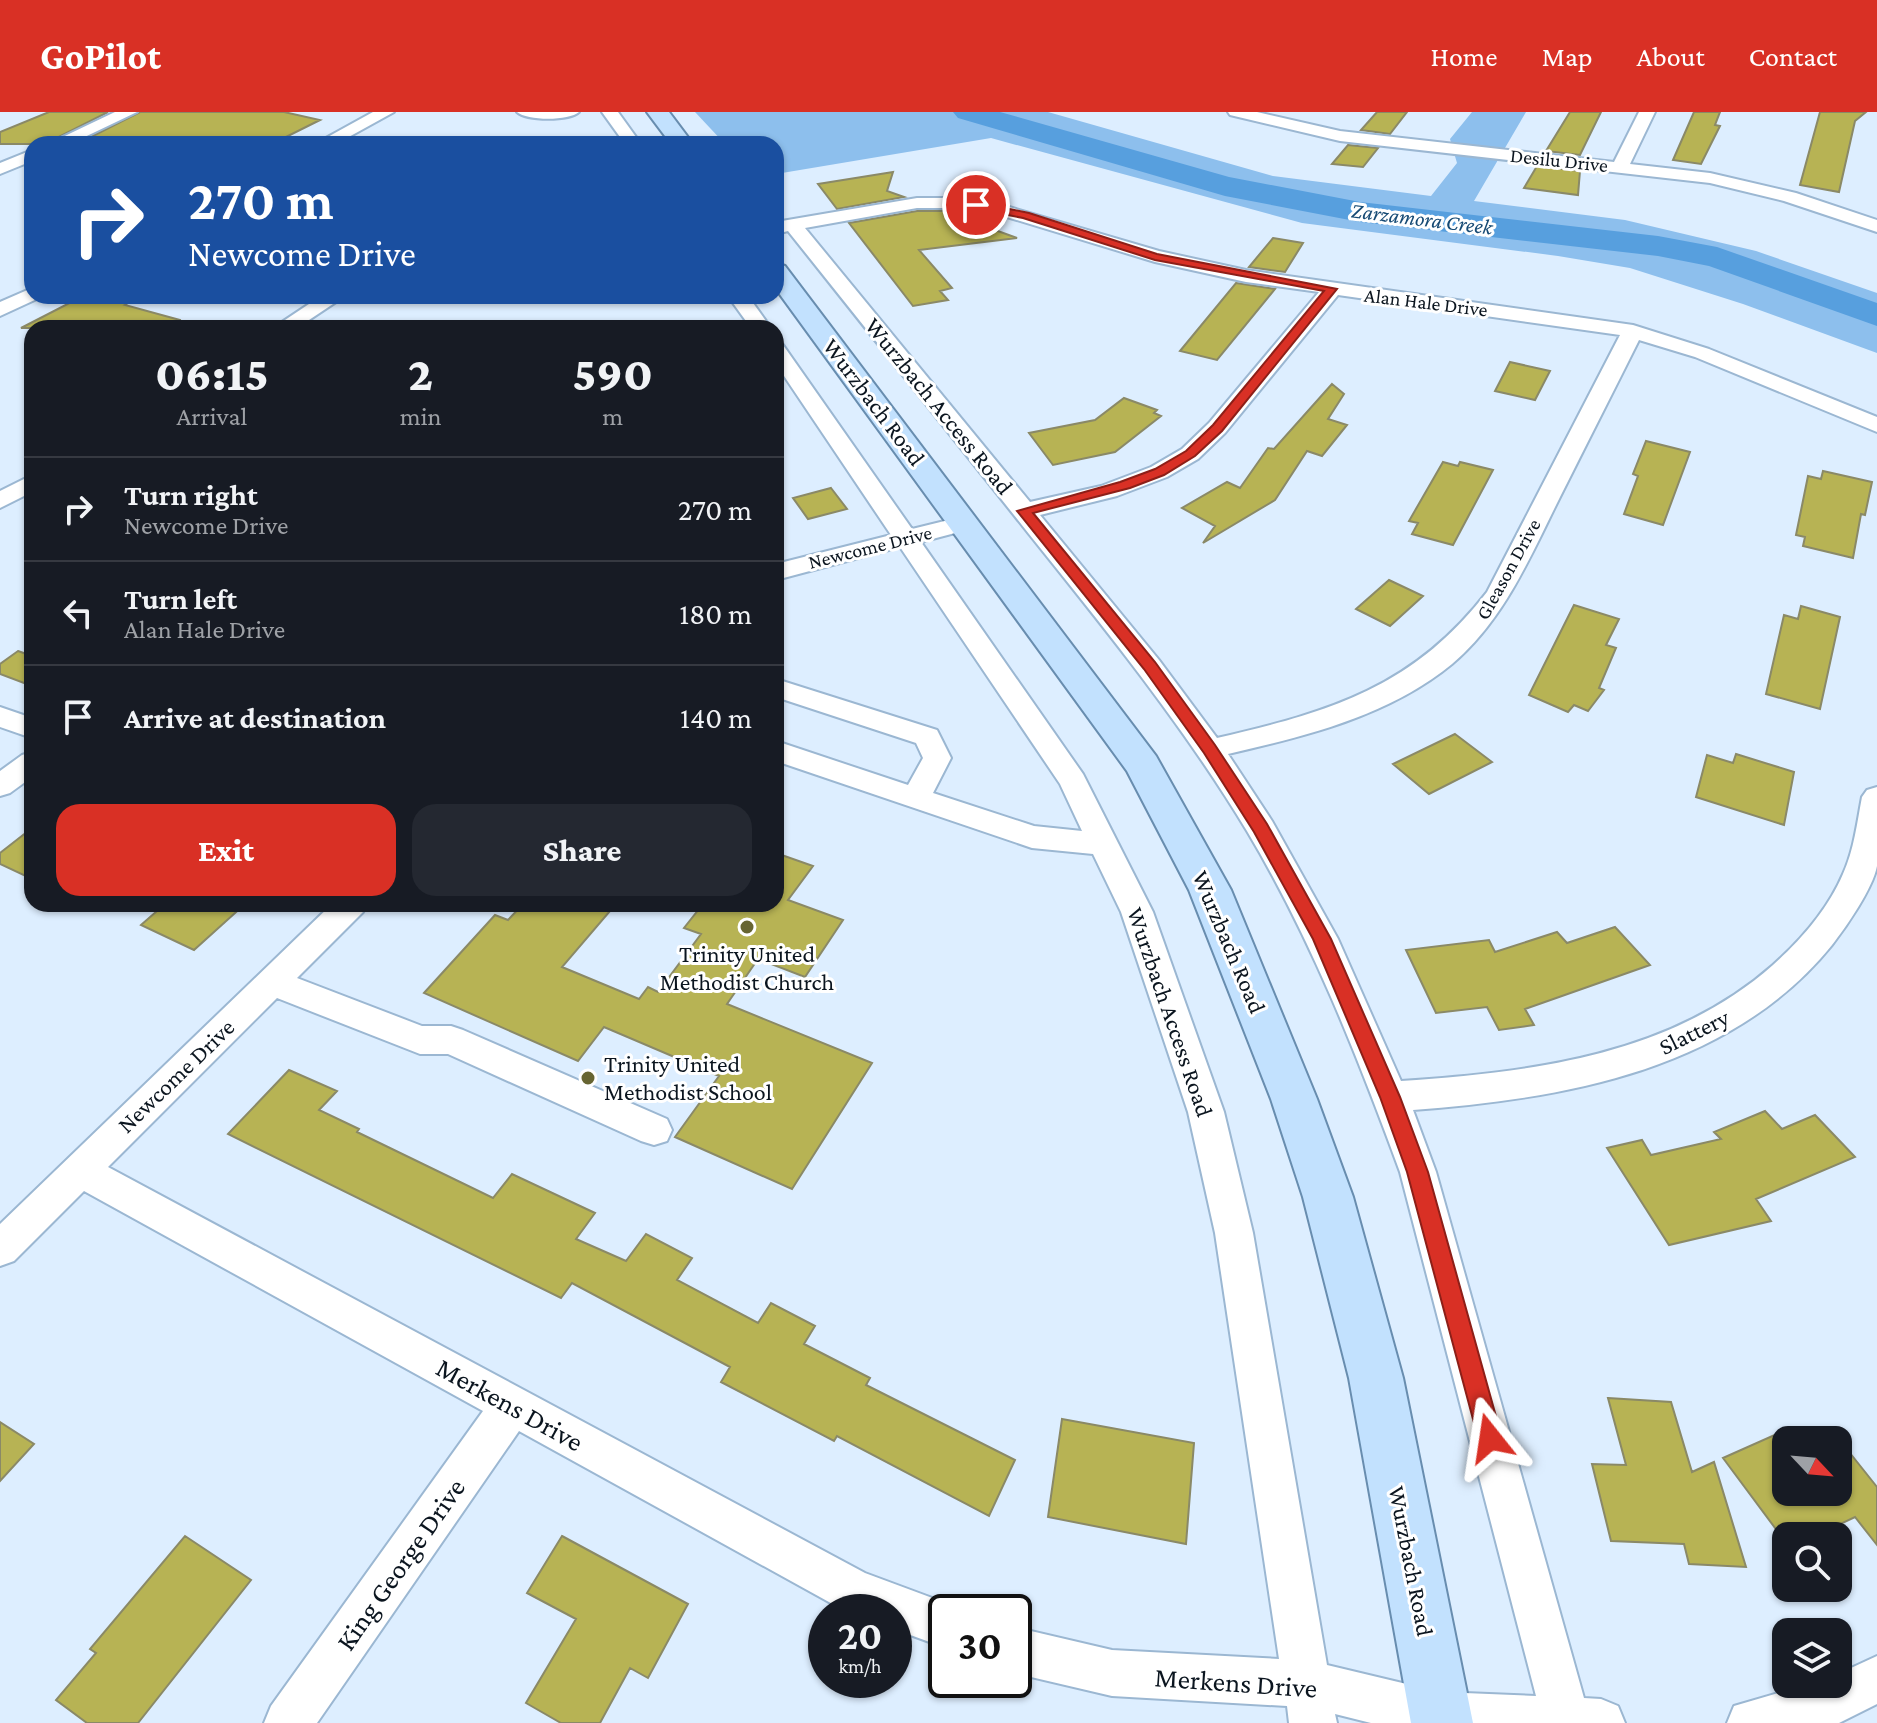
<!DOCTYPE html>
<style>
:root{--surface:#171b24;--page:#242831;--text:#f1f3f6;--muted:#9ea1a6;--line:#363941;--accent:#d93025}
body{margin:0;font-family:"Crimson Pro",serif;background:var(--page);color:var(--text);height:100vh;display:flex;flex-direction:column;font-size:30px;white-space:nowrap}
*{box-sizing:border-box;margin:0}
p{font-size:26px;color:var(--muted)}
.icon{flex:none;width:44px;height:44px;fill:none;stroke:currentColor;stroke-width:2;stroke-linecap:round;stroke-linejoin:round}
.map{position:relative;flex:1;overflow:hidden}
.drawer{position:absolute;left:24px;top:208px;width:760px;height:592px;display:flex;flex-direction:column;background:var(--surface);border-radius:24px;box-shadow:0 2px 6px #0004}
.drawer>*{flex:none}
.top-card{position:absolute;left:24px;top:24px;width:760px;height:168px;border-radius:24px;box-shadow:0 2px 6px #0004;background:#1a4fa0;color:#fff;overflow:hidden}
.needle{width:52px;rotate:116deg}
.buttons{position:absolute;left:1772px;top:1314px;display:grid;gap:16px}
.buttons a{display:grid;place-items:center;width:80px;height:80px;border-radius:16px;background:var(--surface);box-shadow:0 2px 6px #0004;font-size:40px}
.speed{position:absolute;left:808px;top:1482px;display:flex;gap:16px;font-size:40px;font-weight:700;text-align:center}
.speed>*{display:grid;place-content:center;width:104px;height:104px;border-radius:50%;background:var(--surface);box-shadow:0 2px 6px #0004;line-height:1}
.speed small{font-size:20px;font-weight:400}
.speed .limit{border:4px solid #111;border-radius:12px;background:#fff;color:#111}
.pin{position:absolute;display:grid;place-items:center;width:68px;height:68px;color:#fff;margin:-34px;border:4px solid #fff;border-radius:50%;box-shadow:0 2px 8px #0007}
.me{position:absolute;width:88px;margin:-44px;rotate:345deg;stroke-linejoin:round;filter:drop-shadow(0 0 6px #0008)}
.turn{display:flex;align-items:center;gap:28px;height:168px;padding:0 32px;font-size:36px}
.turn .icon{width:104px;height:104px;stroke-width:2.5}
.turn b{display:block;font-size:56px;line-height:68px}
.eta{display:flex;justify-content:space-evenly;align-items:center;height:136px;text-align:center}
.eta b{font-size:48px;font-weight:800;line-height:56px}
.primary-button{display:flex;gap:16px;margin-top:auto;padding:16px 32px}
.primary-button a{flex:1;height:92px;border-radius:24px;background:var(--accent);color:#fff;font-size:32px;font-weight:800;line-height:92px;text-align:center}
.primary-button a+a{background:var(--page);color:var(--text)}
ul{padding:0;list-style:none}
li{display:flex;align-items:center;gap:24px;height:104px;padding:0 32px;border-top:2px solid var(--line)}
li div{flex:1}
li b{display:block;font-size:30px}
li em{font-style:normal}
header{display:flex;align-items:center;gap:48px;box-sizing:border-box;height:112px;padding:0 40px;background:var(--accent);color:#fff}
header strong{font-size:38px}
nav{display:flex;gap:44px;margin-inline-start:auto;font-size:28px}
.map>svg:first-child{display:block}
.green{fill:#8dbfed}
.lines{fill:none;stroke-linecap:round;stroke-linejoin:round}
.river{fill:#579fde;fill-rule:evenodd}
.building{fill:#b7b354;stroke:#8a8967;stroke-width:2}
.minor-casing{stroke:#9bb7d2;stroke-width:4}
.major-casing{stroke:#688daf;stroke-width:4}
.minor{fill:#fff;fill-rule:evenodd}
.major{fill:#c2e1fe;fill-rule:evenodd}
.route{fill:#d93025;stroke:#8d1f18;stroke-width:2}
.poi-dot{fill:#676532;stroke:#fff;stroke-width:3}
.labels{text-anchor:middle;stroke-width:6;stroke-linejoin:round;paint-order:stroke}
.far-street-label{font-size:20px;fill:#0b151f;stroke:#fff}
.far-water-label{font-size:22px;font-style:italic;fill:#164a74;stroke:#fff}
.street-label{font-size:24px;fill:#0b151f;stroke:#fff}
.poi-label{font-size:24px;fill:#0b151f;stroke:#fff}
.near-street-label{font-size:28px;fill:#0b151f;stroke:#fff}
</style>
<header>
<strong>GoPilot</strong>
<nav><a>Home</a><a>Map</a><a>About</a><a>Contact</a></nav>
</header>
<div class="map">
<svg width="1877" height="1611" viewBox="0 0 1877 1611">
<rect width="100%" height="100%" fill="#def"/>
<path class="green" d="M 695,0 L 1048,0 L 1273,64 L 1431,84 L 1457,51 L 1450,27 L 1472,0 L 1526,0 L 1474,89 L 1625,108 L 1756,139 L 1877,181 L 1877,241 L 1743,192 L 1630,156 L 1558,144 L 1302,111 L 991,26 L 776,62 L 776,32 L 725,32 Z"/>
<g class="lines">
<path class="river" d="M 953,0 L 1000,0 L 1229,65 L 1360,90 L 1658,124 L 1717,135 L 1877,191 L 1877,214 L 1709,154 L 1658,144 L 1360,110 L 1225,84 L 958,6 Z"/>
</g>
<path class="building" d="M 49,0 L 108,0 L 45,32 L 0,32 L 0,20 Z
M 140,0 L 284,0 L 320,8 L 272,32 L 77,32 Z
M 1377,0 L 1407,0 L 1390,22 L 1361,18 Z
M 1570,0 L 1601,0 L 1580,43 L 1546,39 Z
M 1694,0 L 1720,0 L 1715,13 L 1720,14 L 1701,52 L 1673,48 Z
M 1820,0 L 1866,0 L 1855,9 L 1839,80 L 1800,73 Z
M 1348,33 L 1378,36 L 1363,55 L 1332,52 Z
M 1537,54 L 1580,59 L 1578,83 L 1524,76 Z
M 893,60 L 887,79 L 904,85 L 837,97 L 818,72 Z
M 917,99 L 943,99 L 1017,126 L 919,138 L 952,176 L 940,179 L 948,188 L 913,194 L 849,111 Z
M 1273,126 L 1303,131 L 1285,160 L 1249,155 Z
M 1236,171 L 1275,177 L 1217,248 L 1180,239 Z
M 83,184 L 141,184 L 125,193 L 180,208 L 179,216 L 21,216 Z
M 1510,250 L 1550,259 L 1535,288 L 1495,279 Z
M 1332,272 L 1344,282 L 1328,307 L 1347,313 L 1322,344 L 1307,339 L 1275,388 L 1203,431 L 1215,414 L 1182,396 L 1227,370 L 1240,376 L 1268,336 L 1274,337 Z
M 1124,286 L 1157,298 L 1154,301 L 1161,304 L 1115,340 L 1053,353 L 1029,321 L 1095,308 Z
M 1646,329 L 1690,340 L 1663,413 L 1624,402 L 1638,364 L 1633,362 Z
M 1443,350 L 1458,354 L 1460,350 L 1493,358 L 1453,433 L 1412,422 L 1418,411 L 1409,409 Z
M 1823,359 L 1872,370 L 1865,403 L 1861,402 L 1853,446 L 1803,434 L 1805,425 L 1796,423 L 1808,364 L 1821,367 Z
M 831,376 L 847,397 L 808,407 L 793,386 Z
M 1389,468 L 1423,484 L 1390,514 L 1356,497 Z
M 1574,493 L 1619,507 L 1606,533 L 1616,536 L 1599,576 L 1604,578 L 1588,599 L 1574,593 L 1568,600 L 1529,583 Z
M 1801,494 L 1840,505 L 1820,597 L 1766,582 L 1784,503 L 1798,507 Z
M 18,539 L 32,544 L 32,574 L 0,562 L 0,552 Z
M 1455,622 L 1492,650 L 1429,682 L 1393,652 Z
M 1736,642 L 1794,660 L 1784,713 L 1696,685 L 1707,643 L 1733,651 Z
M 32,716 L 32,767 L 0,752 L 0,741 Z
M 776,741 L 813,754 L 788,788 L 843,808 L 805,865 L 758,847 L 727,892 L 872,951 L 792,1077 L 675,1025 L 719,964 L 604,915 L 578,949 L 424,881 L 495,803 L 508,808 L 523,792 L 616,792 L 562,855 L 639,887 L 648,875 L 658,880 L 701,822 L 684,816 L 703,792 L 776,792 Z
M 165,792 L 245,792 L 194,838 L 141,813 Z
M 1615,815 L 1650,853 L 1525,897 L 1534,913 L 1499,918 L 1487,895 L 1436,901 L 1406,838 L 1489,828 L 1495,840 L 1557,820 L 1567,831 Z
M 289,958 L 337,979 L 319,998 L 359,1017 L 357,1020 L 493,1086 L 512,1062 L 595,1101 L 576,1127 L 626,1149 L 646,1122 L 692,1146 L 677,1168 L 758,1211 L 771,1191 L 815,1214 L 804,1232 L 870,1266 L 866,1273 L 1015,1348 L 989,1404 L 837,1324 L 834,1329 L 721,1270 L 730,1255 L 572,1171 L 561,1186 L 228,1022 Z
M 1765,999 L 1782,1017 L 1815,1003 L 1855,1045 L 1756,1087 L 1771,1109 L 1669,1133 L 1607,1036 L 1642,1028 L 1651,1043 L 1721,1027 L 1714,1020 Z
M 1608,1286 L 1671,1290 L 1692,1360 L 1714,1350 L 1746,1455 L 1689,1452 L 1684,1432 L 1611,1429 L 1592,1352 L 1626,1353 Z
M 1062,1307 L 1194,1331 L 1186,1432 L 1048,1405 Z
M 0,1310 L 34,1332 L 0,1369 Z
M 1786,1318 L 1786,1380 L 1838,1380 L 1838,1326 L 1877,1375 L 1877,1433 L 1855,1405 L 1815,1424 L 1781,1424 L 1723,1346 Z
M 185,1424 L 251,1468 L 138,1611 L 87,1611 L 56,1588 L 96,1541 L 90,1537 Z
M 562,1424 L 688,1492 L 648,1566 L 630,1556 L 600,1611 L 561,1611 L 526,1591 L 576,1507 L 527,1481 Z"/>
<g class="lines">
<defs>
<path id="minor" d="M 115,0 L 137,0 L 70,32 L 48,32 Z
M 373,0 L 394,0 L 336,32 L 315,32 Z
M 517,0 L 579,0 C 569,9 527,9 517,0 Z
M 602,0 L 618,0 L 641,32 L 625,32 Z
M 1228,0 L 1257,0 L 1340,19 L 1614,50 L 1639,0 L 1655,0 L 1630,52 L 1710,61 L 1796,81 L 1877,108 L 1877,120 L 1784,89 L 1710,71 L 1340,29 L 1230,3 Z
M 32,38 L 32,49 L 0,62 L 0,51 Z
M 917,86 L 953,86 L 999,92 L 1159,139 L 1246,158 L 1633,213 L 1709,237 L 1877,305 L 1877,320 L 1695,245 L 1639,228 C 1613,280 1586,333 1560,385 C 1530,445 1504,508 1452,552 C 1389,604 1306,624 1228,642 L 1272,709 L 1338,827 L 1401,969 C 1532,960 1670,944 1773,853 C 1801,828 1828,797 1843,762 C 1854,738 1857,711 1862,685 L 1867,678 L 1877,675 C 1877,700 1877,729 1877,754 C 1873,776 1846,815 1832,833 C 1731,958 1564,987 1413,998 L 1436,1060 L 1584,1586 L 1601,1587 L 1618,1594 L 1625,1611 L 1371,1611 L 1335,1602 L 1337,1611 L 1289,1611 L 1287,1594 L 1112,1584 L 1014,1561 L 1014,1515 L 1112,1538 L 1279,1547 L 1215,1121 L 1188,1000 L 1121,800 L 1093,742 L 1032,736 L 776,649 L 776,629 L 908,673 L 923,646 L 916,631 L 776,585 L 776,567 L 937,618 L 951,646 L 933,681 L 1034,714 L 1082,719 L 1060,672 L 900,435 L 776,468 L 776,452 L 891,423 L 776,252 L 776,231 L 783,233 L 912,417 L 965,404 L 974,406 L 977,411 L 974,416 L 921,430 L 1083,662 L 1153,800 L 1224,1000 L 1253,1121 L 1327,1553 L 1440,1580 L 1536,1584 L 1400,1060 C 1357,943 1311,826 1247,719 C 1183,613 1106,518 1029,422 C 949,321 869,220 788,119 L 776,122 L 776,110 ZM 917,96 L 953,96 L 997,102 L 1155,150 L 1246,170 L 1319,180 L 1209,311 L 1182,337 L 1151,355 L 1101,374 L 1030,390 L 805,116 ZM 1338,183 L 1620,223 L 1487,480 C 1414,575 1330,600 1217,626 L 1159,548 L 1040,403 L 1117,384 L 1167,365 L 1198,347 L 1225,321 Z
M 32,176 L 32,184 L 41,184 L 39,186 L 0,204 L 0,190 Z
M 321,184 L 345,184 L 297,216 L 273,216 Z
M 728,184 L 748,184 L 771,216 L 751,216 Z
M 32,363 L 32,380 L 0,396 L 0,379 Z
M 0,595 L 32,606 L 32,626 L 0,615 Z
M 32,640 L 32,665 L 10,681 L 0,684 L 0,659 L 22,643 Z
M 332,792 L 368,792 L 363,800 L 297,866 L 422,914 L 451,914 L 463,918 L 667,1007 L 672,1018 L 667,1029 L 654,1033 L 641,1029 L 448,942 L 420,942 L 277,886 L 108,1055 L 865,1461 L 962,1497 L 964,1500 L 946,1500 L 946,1536 L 894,1517 L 894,1500 L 850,1500 L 838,1495 L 519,1319 L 317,1611 L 264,1611 L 271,1594 L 483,1299 L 84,1079 L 14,1149 L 0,1154 L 0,1112 Z
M 1877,1544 L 1877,1592 L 1839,1611 L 1727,1611 L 1734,1594 L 1809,1572 L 1838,1572 L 1838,1562 Z"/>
<path id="major" d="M 647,0 L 669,0 L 693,32 L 671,32 Z
M 776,151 L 785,154 L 1156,644 L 1231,778 L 1317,987 L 1353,1085 L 1403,1266 L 1473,1611 L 1411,1611 L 1349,1266 L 1303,1085 L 1271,987 L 1189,778 L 1127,659 L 776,177 Z"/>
</defs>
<use href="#minor" class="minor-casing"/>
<use href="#major" class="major-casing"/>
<use href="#minor" class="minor"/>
<use href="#major" class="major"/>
</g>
<path class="route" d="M 976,90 L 1029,101 L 1157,142 L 1337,177 L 1222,319 L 1195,344 L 1164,363 L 1130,376 L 1033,401 L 1155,550 L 1215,633 L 1267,712 L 1331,827 L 1400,985 L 1428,1060 L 1502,1326 L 1499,1334 L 1490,1338 L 1482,1334 L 1478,1326 L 1407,1060 L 1380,985 L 1313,827 L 1254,720 L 1204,641 L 1144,557 L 1017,399 L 1120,370 L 1155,357 L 1186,339 L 1213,313 L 1324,179 L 1155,148 L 1023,106 L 972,96 L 972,91 Z"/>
<g class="poi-dot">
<circle cx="747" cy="815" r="8"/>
<circle cx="588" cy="966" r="8"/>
</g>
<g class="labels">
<g class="far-street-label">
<text transform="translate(1559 48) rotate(6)" y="7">Desilu Drive</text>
<text transform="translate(1426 190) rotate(7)" y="7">Alan Hale Drive</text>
<text transform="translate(870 435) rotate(-14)" y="7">Newcome Drive</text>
<text transform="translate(1508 457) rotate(-61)" y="7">Gleason Drive</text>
</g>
<g class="far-water-label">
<text transform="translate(1422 106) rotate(7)" y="8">Zarzamora Creek</text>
</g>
<g class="street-label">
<text transform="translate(874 290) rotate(53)" y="8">Wurzbach Road</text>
<text transform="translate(939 294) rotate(51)" y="8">Wurzbach Access Road</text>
<text transform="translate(1229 830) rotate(67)" y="8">Wurzbach Road</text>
<text transform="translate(1170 900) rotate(71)" y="8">Wurzbach Access Road</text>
<text transform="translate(1694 920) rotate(-26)" y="8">Slattery</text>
<text transform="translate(176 964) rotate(-44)" y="8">Newcome Drive</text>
<text transform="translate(1411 1449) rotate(79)" y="8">Wurzbach Road</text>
</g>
<g class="poi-label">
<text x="747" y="850">Trinity United<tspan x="747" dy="28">Methodist Church</tspan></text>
<text x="604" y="960" text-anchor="start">Trinity United<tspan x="604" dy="28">Methodist School</tspan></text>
</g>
<g class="near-street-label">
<text transform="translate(510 1292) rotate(29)" y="10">Merkens Drive</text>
<text transform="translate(400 1452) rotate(-55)" y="10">King George Drive</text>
<text transform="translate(1236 1570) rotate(4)" y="10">Merkens Drive</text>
</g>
</g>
</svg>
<div class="buttons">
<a><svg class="needle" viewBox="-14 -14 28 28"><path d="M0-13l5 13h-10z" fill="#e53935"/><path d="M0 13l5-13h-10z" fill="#9ea1a6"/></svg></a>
<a><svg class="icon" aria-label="search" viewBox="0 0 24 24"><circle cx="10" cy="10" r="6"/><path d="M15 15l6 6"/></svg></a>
<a><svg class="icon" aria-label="layers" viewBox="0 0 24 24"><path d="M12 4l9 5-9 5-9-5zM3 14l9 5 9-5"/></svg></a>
</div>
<div class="speed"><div>20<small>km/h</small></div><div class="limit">30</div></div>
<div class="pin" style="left:976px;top:93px;background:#d93025"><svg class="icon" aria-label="arrive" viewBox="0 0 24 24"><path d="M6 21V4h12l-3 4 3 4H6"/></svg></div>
<svg class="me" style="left:1490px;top:1326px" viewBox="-20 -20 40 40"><path d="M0-17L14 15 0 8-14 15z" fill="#d93025" stroke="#fff" stroke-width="4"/></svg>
<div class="top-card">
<div class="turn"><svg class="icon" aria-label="right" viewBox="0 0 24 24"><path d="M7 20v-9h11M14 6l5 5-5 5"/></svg><div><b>270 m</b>Newcome Drive</div></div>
</div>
<section class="drawer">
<div class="eta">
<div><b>06:15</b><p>Arrival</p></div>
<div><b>2</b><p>min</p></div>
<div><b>590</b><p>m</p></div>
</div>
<ul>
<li><svg class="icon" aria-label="right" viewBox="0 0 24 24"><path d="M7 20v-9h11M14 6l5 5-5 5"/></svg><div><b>Turn right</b><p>Newcome Drive</p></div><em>270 m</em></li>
<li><svg class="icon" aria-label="left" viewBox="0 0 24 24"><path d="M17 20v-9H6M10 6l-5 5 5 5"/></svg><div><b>Turn left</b><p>Alan Hale Drive</p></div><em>180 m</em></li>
<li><svg class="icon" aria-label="arrive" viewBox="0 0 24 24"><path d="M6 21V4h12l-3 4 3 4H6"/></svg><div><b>Arrive at destination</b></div><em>140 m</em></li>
</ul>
<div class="primary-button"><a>Exit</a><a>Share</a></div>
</section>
</div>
